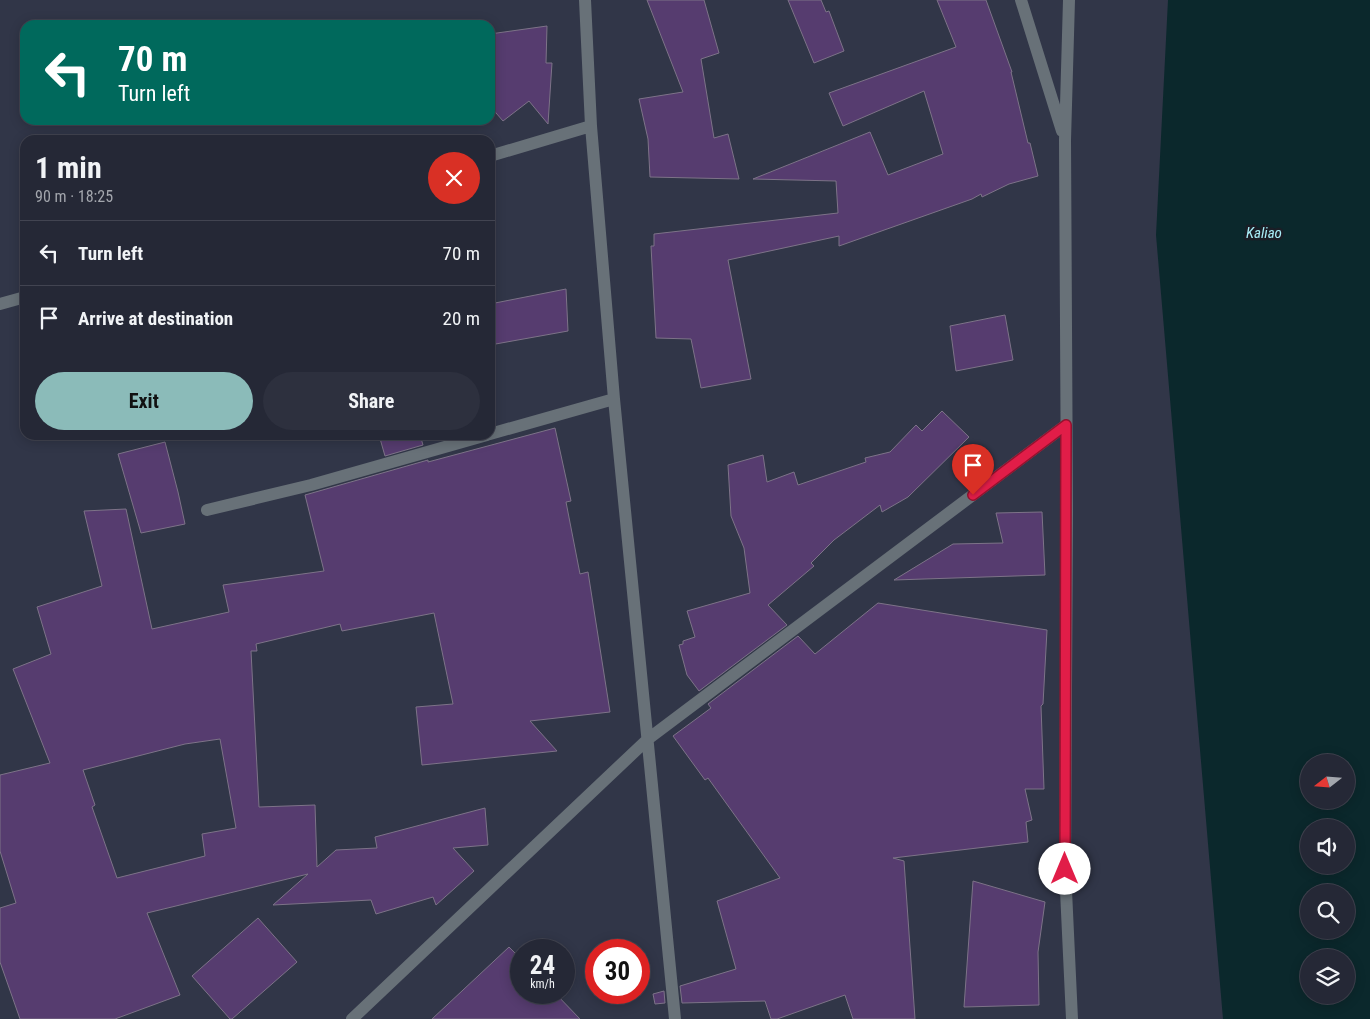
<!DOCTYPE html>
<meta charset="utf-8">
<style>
:root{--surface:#252836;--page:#2d303e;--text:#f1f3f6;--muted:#a3a6ad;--line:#424451;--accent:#8bbbb9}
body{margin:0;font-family:"Roboto Condensed",sans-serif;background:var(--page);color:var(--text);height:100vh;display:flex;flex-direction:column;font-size:19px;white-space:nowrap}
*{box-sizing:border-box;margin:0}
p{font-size:16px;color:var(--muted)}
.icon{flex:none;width:28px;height:28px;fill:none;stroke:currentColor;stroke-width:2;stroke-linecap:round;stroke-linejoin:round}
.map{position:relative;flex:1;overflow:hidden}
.sheet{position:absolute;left:20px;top:135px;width:475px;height:305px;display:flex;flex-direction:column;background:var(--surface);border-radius:15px;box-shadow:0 2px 12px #0003,0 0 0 1px var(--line)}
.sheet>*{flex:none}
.guide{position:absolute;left:20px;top:20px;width:475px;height:105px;border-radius:15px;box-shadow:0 2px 12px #0003,0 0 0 1px var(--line);background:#00695c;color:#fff;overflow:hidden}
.needle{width:32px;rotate:253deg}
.buttons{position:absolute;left:1300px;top:754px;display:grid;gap:10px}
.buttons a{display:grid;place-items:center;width:55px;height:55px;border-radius:50%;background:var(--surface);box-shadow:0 2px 12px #0003,0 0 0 1px var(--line);font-size:25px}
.speed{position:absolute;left:510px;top:939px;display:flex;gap:10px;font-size:25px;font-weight:700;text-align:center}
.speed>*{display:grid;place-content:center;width:65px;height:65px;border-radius:50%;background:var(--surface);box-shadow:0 2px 12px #0003,0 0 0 1px var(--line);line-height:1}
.speed small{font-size:12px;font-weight:400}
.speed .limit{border:8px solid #d22;background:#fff;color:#111}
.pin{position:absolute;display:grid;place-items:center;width:42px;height:42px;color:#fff;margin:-51px -21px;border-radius:50% 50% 50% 0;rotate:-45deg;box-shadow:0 0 5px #0007}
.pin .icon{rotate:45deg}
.me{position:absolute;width:55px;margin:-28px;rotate:0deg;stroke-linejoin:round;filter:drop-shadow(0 0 4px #0008)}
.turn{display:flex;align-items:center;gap:18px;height:105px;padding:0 15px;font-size:22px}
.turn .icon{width:65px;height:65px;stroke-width:2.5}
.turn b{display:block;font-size:35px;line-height:42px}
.round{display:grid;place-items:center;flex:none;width:52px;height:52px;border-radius:26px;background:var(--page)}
.summary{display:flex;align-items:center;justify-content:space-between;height:85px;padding:0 15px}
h1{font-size:30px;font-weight:700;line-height:38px}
.cta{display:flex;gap:10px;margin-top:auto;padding:10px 15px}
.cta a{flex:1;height:58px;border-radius:30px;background:var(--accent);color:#111;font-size:20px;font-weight:700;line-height:58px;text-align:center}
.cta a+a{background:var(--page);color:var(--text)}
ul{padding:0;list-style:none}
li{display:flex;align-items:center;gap:15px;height:65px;padding:0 15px;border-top:1px solid var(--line)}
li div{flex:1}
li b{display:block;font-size:19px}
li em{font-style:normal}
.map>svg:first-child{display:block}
.water{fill:#0b282c;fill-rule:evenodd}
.building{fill:#563c6f;stroke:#7d7388;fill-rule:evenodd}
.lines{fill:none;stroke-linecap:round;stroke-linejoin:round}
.minor{stroke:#687178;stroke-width:12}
.route-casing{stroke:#92132f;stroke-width:12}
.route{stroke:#e11d48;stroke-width:9}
.labels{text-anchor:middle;stroke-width:5;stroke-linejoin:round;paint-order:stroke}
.water-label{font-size:15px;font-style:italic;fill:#a9eff9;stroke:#1b1e26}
</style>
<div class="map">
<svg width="1370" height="1019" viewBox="0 0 1370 1019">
<rect width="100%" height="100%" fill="#313648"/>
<path class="water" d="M 1168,0 L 1370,0 L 1370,1019 L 1223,1019 L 1156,235 ZM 1309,762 L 1346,762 L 1346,800 L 1309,800 ZM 1309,828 L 1346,828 L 1346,865 L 1309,865 ZM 1309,892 L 1346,892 L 1346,930 L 1309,930 ZM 1309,958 L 1346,958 L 1346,995 L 1309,995 Z"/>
<path class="building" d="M 647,0 L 704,0 L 719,53 L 701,59 L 714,138 L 728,134 L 739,179 L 650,177 L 648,139 L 639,99 L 683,92 Z
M 788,0 L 821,0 L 826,12 L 829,11 L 844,51 L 814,63 Z
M 937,0 L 986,0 L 1012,72 L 1011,72 L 1028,143 L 1030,143 L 1038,176 L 1009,184 L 982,197 L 981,194 L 972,199 L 839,246 L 839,236 L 728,260 L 751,379 L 701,388 L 691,339 L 656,338 L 651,246 L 654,246 L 654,234 L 838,213 L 836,181 L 753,179 L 870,132 L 888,175 L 943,154 L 924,91 L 843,126 L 829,93 L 956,47 Z
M 547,26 L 546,63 L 552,63 L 548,124 L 529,101 L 503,121 L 490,106 L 490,34 Z
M 566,289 L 568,331 L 490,345 L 490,304 Z
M 1005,315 L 1013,360 L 956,371 L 950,326 Z
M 942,411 L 969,437 L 908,497 L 882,512 L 880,505 L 834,540 L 811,563 L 814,566 L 768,605 L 787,625 L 699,691 L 687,675 L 679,645 L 683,644 L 683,641 L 695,637 L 687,611 L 750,593 L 744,548 L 731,516 L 728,465 L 763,455 L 767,482 L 794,472 L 798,485 L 866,462 L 865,458 L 890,452 L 916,425 L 922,431 Z
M 555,428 L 571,501 L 566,502 L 580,574 L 588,572 L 610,712 L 530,721 L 557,751 L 422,765 L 416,707 L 453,704 L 434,613 L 342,631 L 340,624 L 256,644 L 257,651 L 251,651 L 259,807 L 315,805 L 317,867 L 336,850 L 377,848 L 375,837 L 485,808 L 488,845 L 453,848 L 474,871 L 436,905 L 433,897 L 376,914 L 371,900 L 273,905 L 308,874 L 147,913 L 180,995 L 115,1019 L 20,1019 L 0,962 L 0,908 L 16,903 L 0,851 L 0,775 L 50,763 L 13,669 L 51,654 L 37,607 L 102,586 L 84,511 L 126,509 L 152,629 L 229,612 L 223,585 L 324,571 L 305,495 L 428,460 L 428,462 ZM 220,739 L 236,828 L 202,834 L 205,856 L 117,878 L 92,807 L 95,805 L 83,770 L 185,744 Z
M 379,435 L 420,435 L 423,445 L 385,456 Z
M 165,442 L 178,492 L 185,524 L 141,533 L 118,454 Z
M 1042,512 L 1045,575 L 894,580 L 953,544 L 1003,543 L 996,513 Z
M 878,603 L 1047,630 L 1043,704 L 1041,706 L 1044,789 L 1025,789 L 1032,820 L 1026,822 L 1028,842 L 893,858 L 904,861 L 915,1019 L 853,1019 L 845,995 L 777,1019 L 771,1019 L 765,1001 L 682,1003 L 680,986 L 736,969 L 717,901 L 780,878 L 708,778 L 705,780 L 673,736 L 711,708 L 708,704 L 798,636 L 815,654 Z
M 973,881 L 1045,902 L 1038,952 L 1039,1005 L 964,1007 Z
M 258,918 L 297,962 L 232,1019 L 230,1019 L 192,976 Z
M 509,947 L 521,959 L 521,992 L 554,992 L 580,1019 L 432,1019 Z
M 664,991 L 665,1003 L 655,1004 L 653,994 Z"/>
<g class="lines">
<path class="minor" d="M 585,0 L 591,126 L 614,399 L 675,1019
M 1021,0 L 1062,131
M 1069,0 L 1065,140 L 1067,512 L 1065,869 L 1072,1019
M 490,156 L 591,126
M 0,304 L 25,297
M 490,434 L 614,399
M 207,510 L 311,485 L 487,435
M 352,1019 L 648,739 L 1066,425"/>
</g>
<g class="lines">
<defs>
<path id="route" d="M 973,495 L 1066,425 L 1065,869"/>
</defs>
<use href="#route" class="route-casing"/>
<use href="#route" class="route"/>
</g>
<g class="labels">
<g class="water-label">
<text x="1264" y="238">Kaliao</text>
</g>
</g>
</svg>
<div class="buttons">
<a><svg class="needle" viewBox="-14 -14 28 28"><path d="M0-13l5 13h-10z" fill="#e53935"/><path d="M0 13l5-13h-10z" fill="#a3a6ad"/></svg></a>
<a><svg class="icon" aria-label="sound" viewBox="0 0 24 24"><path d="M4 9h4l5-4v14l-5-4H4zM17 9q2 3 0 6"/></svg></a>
<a><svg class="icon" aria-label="search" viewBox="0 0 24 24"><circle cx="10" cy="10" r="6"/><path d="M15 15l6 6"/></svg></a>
<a><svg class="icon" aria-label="layers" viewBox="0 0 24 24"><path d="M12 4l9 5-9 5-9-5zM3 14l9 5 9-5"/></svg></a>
</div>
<div class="speed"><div>24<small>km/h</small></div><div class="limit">30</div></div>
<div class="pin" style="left:973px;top:495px;background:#d93025"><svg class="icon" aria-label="arrive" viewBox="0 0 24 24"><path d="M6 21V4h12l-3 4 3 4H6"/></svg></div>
<svg class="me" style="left:1065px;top:869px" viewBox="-20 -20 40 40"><circle r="19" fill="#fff"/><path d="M0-13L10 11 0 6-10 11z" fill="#e11d48"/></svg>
<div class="guide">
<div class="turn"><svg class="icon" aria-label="left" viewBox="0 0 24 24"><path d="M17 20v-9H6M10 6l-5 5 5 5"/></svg><div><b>70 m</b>Turn left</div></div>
</div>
<section class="sheet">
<div class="summary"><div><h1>1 min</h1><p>90 m · 18:25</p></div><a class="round" style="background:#d93025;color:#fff"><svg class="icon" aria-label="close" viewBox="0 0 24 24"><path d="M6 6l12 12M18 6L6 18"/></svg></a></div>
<ul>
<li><svg class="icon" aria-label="left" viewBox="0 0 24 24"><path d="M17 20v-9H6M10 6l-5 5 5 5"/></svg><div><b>Turn left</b></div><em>70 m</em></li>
<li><svg class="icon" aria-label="arrive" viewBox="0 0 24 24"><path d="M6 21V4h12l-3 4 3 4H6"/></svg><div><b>Arrive at destination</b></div><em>20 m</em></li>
</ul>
<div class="cta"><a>Exit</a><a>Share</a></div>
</section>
</div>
